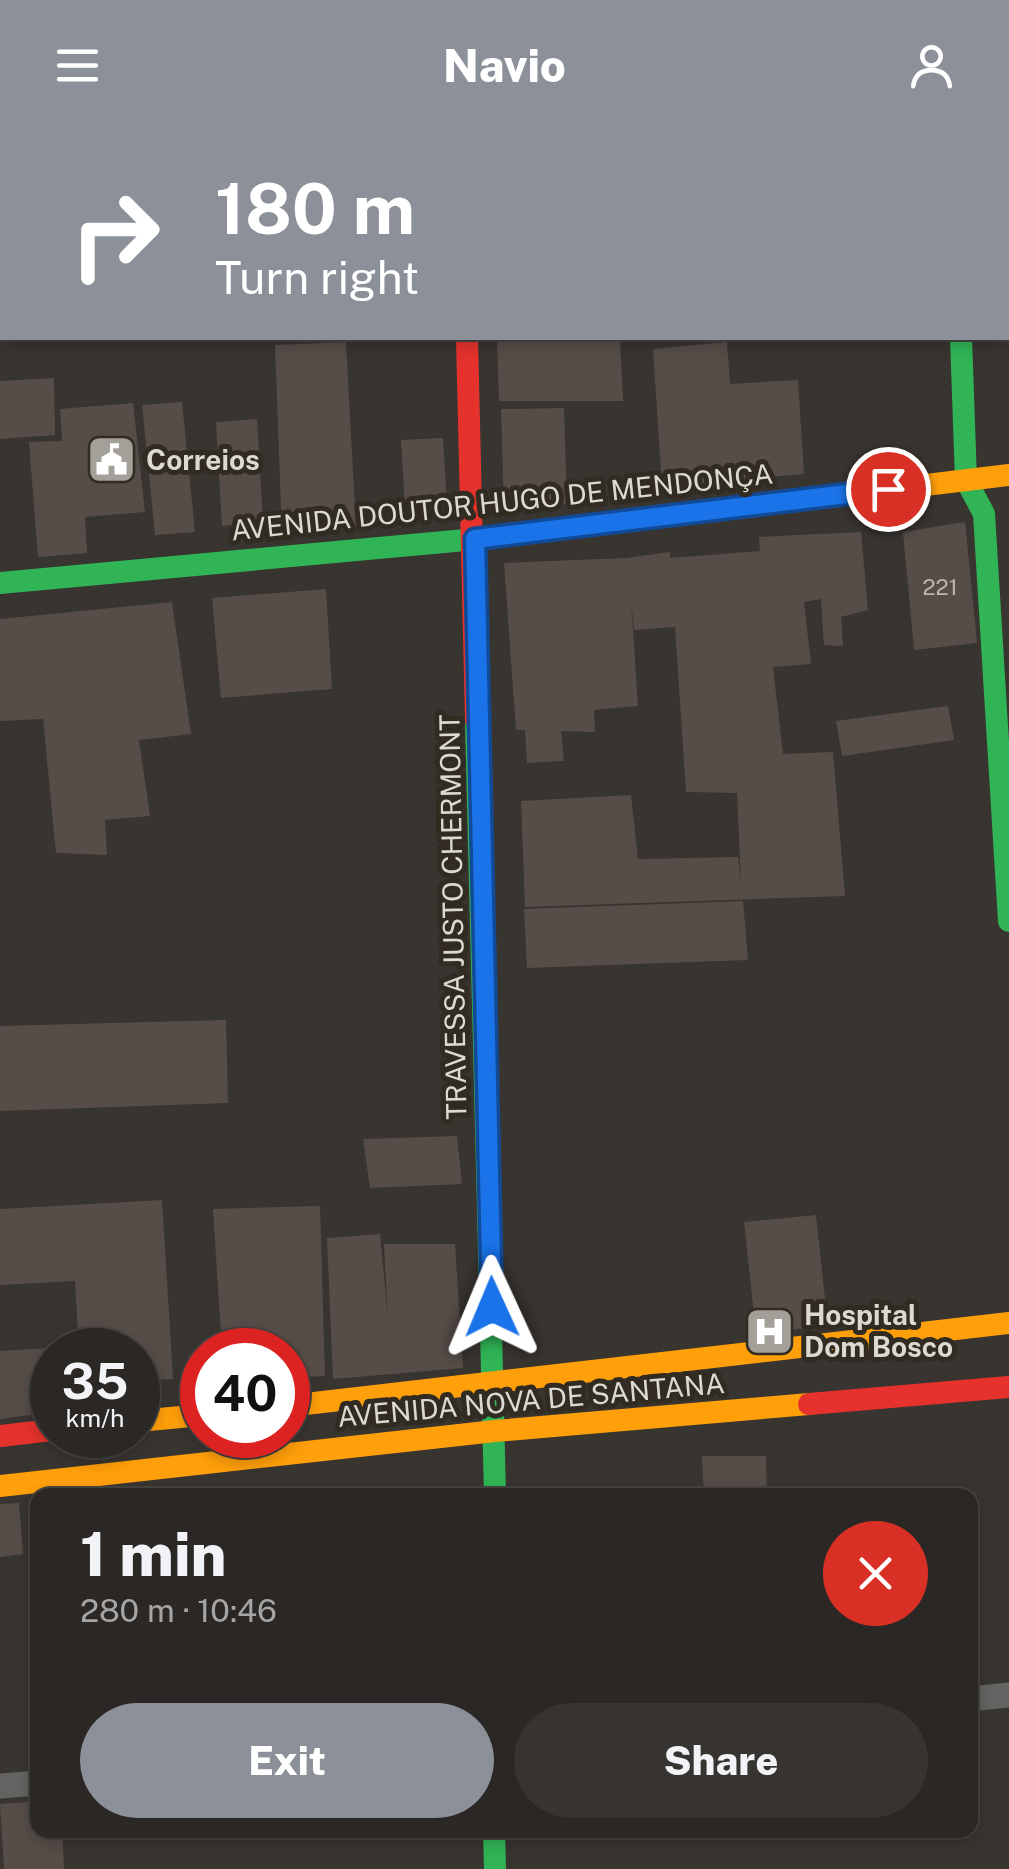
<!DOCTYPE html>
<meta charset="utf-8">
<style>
:root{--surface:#2a2724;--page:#363331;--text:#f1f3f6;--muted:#a5a5a6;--line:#464441;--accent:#8c9099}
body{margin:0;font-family:"Public Sans",sans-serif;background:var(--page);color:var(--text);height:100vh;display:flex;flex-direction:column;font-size:38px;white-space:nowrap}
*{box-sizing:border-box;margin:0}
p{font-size:32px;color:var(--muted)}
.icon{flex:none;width:55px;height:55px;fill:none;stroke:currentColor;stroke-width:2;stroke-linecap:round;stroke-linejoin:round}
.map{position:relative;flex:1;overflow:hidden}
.drawer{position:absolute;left:30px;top:1358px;width:948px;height:350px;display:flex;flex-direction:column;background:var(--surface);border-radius:20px;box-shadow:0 5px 15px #0003,0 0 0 2px var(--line)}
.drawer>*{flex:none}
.banner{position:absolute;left:0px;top:0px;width:1010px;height:210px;box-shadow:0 5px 15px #0003,0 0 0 2px var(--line);background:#8c9099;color:#fff;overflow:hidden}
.speed{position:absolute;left:30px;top:1198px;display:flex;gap:20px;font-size:50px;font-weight:700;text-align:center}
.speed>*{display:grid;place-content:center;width:130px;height:130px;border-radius:50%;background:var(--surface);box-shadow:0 5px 15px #0003,0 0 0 2px var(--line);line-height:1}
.speed small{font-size:25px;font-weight:400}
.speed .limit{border:15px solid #d22;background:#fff;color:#111}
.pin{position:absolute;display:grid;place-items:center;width:85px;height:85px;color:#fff;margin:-42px;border:5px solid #fff;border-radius:50%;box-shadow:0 2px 10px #0007}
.me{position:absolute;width:110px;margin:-55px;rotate:359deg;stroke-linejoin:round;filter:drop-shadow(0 0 8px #0008)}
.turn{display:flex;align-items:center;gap:35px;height:210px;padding:0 50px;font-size:45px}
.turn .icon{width:130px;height:130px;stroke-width:2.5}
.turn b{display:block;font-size:70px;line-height:85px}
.round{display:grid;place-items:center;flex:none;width:105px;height:105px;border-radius:52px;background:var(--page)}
.headline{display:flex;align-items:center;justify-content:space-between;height:170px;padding:0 50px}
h1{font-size:60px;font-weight:800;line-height:75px}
.cta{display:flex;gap:20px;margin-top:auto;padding:20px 50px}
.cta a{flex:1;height:115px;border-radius:60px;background:var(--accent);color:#fff;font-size:40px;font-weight:800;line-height:115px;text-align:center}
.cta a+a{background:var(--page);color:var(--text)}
header{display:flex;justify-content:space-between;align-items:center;height:130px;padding:0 50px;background:var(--accent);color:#fff;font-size:45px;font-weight:800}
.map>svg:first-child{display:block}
.building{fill:#564d48}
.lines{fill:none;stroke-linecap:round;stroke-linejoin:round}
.street{stroke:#636361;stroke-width:25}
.fast{stroke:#30b455;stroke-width:22}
.slow{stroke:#ff9f0a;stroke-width:22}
.jam{stroke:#e5322d;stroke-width:22}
.route-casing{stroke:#114b97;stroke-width:25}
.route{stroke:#1a73e8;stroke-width:18}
.labels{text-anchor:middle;stroke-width:10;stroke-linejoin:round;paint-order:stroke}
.number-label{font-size:22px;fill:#bab5b0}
.poi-label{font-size:28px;font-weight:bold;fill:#dcd8d2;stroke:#312b22;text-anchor:start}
.street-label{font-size:28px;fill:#dcd8d2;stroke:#312b22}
</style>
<header><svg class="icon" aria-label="menu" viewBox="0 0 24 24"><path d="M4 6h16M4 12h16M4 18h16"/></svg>Navio<svg class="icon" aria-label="person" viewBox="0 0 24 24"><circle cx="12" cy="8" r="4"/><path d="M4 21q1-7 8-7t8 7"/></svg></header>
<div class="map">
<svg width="1009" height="1739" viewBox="0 0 1009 1739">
<rect width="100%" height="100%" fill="#383430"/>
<path class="building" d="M 497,208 L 620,208 L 623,271 L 499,271 Z
M 346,212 L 356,398 L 282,404 L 275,215 Z
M 727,212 L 730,254 L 798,250 L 804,344 L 662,357 L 653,219 Z
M 54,248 L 55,305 L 0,309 L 0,251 Z
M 182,272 L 195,402 L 155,405 L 142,275 Z
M 133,273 L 145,382 L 85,387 L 87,423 L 38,427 L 29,312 L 62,311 L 60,279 Z
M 564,278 L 567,374 L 504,377 L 501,279 Z
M 257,289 L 263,393 L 222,396 L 216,292 Z
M 443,308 L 447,375 L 405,377 L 401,310 Z
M 965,392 L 977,513 L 914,520 L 903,402 Z
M 861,402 L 868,480 L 841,487 L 843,516 L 824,515 L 821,469 L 804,472 L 811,534 L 773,537 L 783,624 L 833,622 L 845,766 L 525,777 L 521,671 L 631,665 L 638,729 L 738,727 L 741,753 L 737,663 L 686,662 L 675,497 L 634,500 L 631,470 L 638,576 L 594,580 L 595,602 L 561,601 L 564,631 L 527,633 L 525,600 L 516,600 L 504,433 L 626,428 L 670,422 L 670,428 L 760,421 L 759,407 Z
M 326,459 L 332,559 L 221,568 L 212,468 Z
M 172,472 L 191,604 L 139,610 L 150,686 L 105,690 L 107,725 L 56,723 L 43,589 L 0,591 L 0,489 Z
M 948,576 L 954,610 L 842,626 L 836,591 Z
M 743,771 L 748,830 L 527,838 L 524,779 Z
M 226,890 L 228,973 L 0,981 L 0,896 Z
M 457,1006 L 462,1054 L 370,1058 L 363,1009 Z
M 162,1070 L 173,1249 L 138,1251 L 138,1220 L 79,1220 L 75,1151 L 0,1155 L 0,1079 Z
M 320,1076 L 325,1246 L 288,1248 L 288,1220 L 222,1220 L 213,1079 Z
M 816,1085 L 828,1196 L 756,1203 L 744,1092 Z
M 380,1104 L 388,1189 L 384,1114 L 455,1114 L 463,1238 L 333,1249 L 327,1108 Z
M 52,1218 L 52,1282 L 0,1289 L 0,1221 Z
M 702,1326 L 766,1326 L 767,1365 L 704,1365 Z
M 19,1373 L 23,1424 L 0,1427 L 0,1374 Z
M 38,1671 L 38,1700 L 62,1700 L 64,1739 L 4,1739 L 0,1674 Z"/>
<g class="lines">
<path class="street" d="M 970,1569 L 1009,1565
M 0,1656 L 38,1653"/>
<path class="fast" d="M 460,0 L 460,2
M 954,0 L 954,2
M 961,208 L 966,350 L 984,384 L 1009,791
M 0,453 L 487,408
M 476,590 L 495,1365
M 494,1700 L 495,1739"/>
<path class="slow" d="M 487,408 L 1009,345
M 288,1276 L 1009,1193
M 138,1291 L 202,1285
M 0,1356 L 495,1301 L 809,1274"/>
<path class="jam" d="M 467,208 L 476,590
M 809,1274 L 1009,1257
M 0,1306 L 52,1300"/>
</g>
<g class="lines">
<defs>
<path id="route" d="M 492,1177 L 475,409 L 888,359"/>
</defs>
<use href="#route" class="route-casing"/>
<use href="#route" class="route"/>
</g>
<defs>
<symbol id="civic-square" viewBox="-11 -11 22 22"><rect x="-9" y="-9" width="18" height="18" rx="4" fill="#a39f99" stroke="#312b22"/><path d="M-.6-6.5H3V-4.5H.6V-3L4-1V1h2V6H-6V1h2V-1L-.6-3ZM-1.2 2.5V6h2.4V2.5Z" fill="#fff"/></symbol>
<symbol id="hospital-square" viewBox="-11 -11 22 22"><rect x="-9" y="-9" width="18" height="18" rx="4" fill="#a39f99" stroke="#312b22"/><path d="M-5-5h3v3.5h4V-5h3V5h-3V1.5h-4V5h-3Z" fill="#fff"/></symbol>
</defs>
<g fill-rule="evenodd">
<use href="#civic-square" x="84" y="302" width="55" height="55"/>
<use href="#hospital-square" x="742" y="1174" width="55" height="55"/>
</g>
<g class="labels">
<g class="number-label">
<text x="940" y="465">221</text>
</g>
<g class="poi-label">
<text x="146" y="340">Correios</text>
<text x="804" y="1195">Hospital<tspan x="804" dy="32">Dom Bosco</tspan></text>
</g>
<g class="street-label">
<text transform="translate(502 372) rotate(-6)" y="10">AVENIDA DOUTOR HUGO DE MENDONÇA</text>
<text transform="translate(453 787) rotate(-91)" y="10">TRAVESSA JUSTO CHERMONT</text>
<text transform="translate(531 1270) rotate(-5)" y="10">AVENIDA NOVA DE SANTANA</text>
</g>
</g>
</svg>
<div class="speed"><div>35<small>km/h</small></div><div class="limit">40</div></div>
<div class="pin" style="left:888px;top:359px;background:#d93025"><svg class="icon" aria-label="arrive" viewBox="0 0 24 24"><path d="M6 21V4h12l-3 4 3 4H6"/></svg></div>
<svg class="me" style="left:492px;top:1177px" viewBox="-20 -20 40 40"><path d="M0-17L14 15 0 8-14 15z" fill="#1a73e8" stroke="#fff" stroke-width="4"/></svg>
<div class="banner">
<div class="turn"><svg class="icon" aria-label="right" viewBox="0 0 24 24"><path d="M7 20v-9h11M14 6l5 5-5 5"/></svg><div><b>180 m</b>Turn right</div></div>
</div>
<section class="drawer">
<div class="headline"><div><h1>1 min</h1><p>280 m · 10:46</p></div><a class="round" style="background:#d93025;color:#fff"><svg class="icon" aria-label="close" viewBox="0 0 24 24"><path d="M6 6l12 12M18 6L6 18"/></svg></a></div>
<div class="cta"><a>Exit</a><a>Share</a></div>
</section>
</div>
